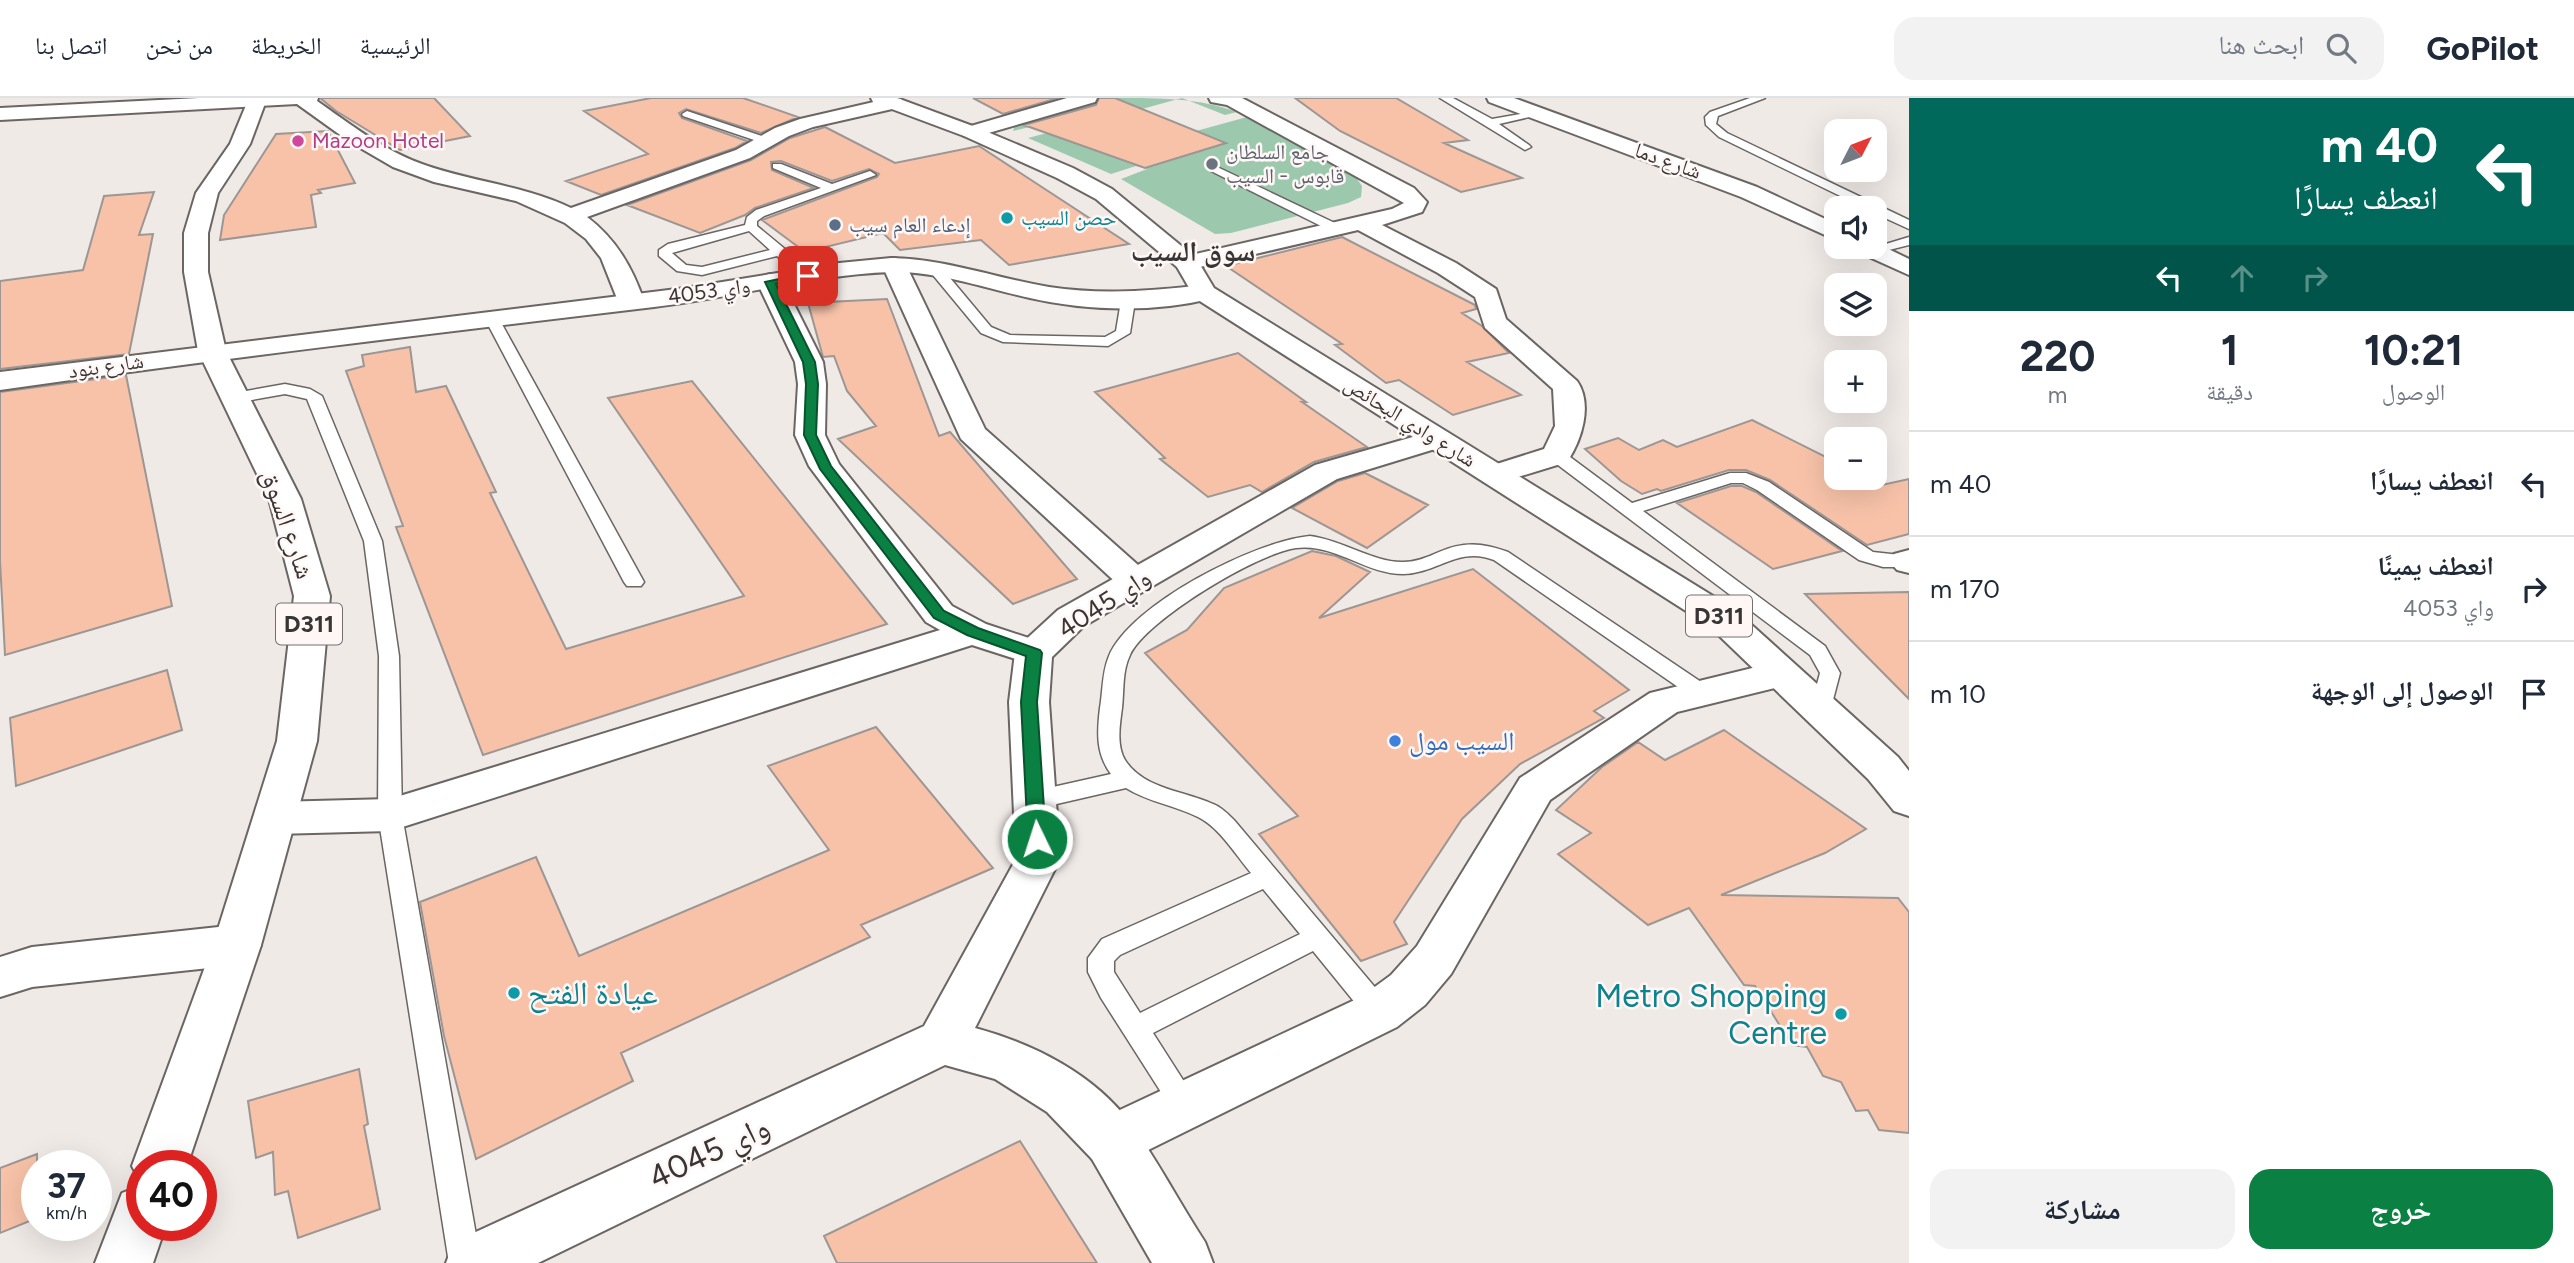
<!DOCTYPE html>
<html lang="ar">
<meta charset="utf-8">
<style>
:root{--surface:#fff;--page:#f2f2f3;--text:#1f2937;--muted:#747a83;--line:#e0e1e3;--accent:#0b8043}
body{margin:0;font-family:Figtree,"Noto Naskh Arabic",sans-serif;background:var(--page);color:var(--text);direction:rtl;height:100vh;display:flex;flex-direction:column;font-size:26px;white-space:nowrap}
*{box-sizing:border-box;margin:0}
p{font-size:23px;color:var(--muted)}
.icon{flex:none;width:38px;height:38px;fill:none;stroke:currentColor;stroke-width:2;stroke-linecap:round;stroke-linejoin:round}
.map{position:relative;flex:1;overflow:hidden;direction:ltr}
.panel{display:flex;flex-direction:column;background:var(--surface);width:665px}
.panel>*{flex:none}
.top-card{background:#00695c;color:#fff;overflow:hidden}
.needle{width:46px;rotate:48deg}
.fabs{position:absolute;left:1824px;top:21px;display:grid;gap:14px}
.fabs a{display:grid;place-items:center;width:63px;height:63px;border-radius:14px;background:var(--surface);box-shadow:0 7px 28px #0002;font-size:35px}
.speed{position:absolute;left:21px;top:1052px;display:flex;gap:14px;font-size:35px;font-weight:700;text-align:center}
.speed>*{display:grid;place-content:center;width:91px;height:91px;border-radius:50%;background:var(--surface);box-shadow:0 7px 28px #0002;line-height:1}
.speed small{font-size:18px;font-weight:400}
.speed .limit{border:10px solid #d22;background:#fff;color:#111}
.pin{position:absolute;display:grid;place-items:center;width:60px;height:60px;color:#fff;margin:-30px;border-radius:14px;box-shadow:0 4px 10px #0006}
.me{position:absolute;width:77px;margin:-38px;rotate:356deg;stroke-linejoin:round;filter:drop-shadow(0 0 5px #0008)}
.turn{display:flex;align-items:center;gap:24px;height:147px;padding:0 21px;font-size:32px}
.turn .icon{width:91px;height:91px;stroke-width:2.5}
.turn b{display:block;font-size:49px;line-height:60px}
.lanes{display:flex;align-items:center;height:66px;padding:0 21px;background:#0003;justify-content:center;gap:35px;direction:ltr}
.lanes .off{opacity:.35}
.eta{display:flex;justify-content:space-evenly;align-items:center;height:119px;text-align:center}
.eta b{font-size:42px;font-weight:700;line-height:49px}
.button{display:flex;gap:14px;margin-top:auto;padding:14px 21px}
.button a{flex:1;height:80px;border-radius:21px;background:var(--accent);color:#fff;font-size:28px;font-weight:700;line-height:80px;text-align:center}
.button a+a{background:var(--page);color:var(--text)}
ul{padding:0;list-style:none}
li{display:flex;align-items:center;gap:21px;height:105px;padding:0 21px;border-top:2px solid var(--line)}
li div{flex:1}
li b{display:block;font-size:26px}
li em{font-style:normal}
header{display:flex;align-items:center;gap:42px;box-sizing:border-box;height:98px;padding:0 35px;background:var(--surface);border-bottom:2px solid var(--line)}
header strong{font-size:33px}
nav{display:flex;gap:38px;margin-inline-start:auto;font-size:24px}
.search{width:490px;height:63px;background:var(--page);display:flex;align-items:center;gap:18px;box-sizing:border-box;padding:0 24px;border-radius:21px;color:var(--muted);font-size:26px}
main{display:flex;flex:1;min-height:0}
.map>svg:first-child{display:block}
.green{fill:#9cc9ae}
.building{fill:#f7c2a8;stroke:#9c9694;stroke-width:2}
.lines{fill:none;stroke-linecap:round;stroke-linejoin:round}
.lane-casing{stroke:#6b6663;stroke-width:3}
.street-casing{stroke:#6b6663;stroke-width:4}
.secondary-casing{stroke:#6b6663;stroke-width:4}
.primary-casing{stroke:#6b6663;stroke-width:4}
.lane{fill:#fff;fill-rule:evenodd}
.street{fill:#fff;fill-rule:evenodd}
.secondary{fill:#fff;fill-rule:evenodd}
.primary{fill:#fff;fill-rule:evenodd}
.route{fill:#0b8043;stroke:#07532c;stroke-width:2}
.hotel-dot{fill:#d1479c;stroke:#fef7f5;stroke-width:2.5}
.worship-dot{fill:#6b7280;stroke:#fef7f5;stroke-width:2.5}
.culture-dot{fill:#0f9aa8;stroke:#fef7f5;stroke-width:2.5}
.service-dot{fill:#5c6f8a;stroke:#fef7f5;stroke-width:2.5}
.shop-dot{fill:#3f7fe0;stroke:#fef7f5;stroke-width:2.5}
.labels{text-anchor:middle;stroke-width:5;stroke-linejoin:round;paint-order:stroke}
.far-hotel-label{font-size:21px;fill:#b23c85;stroke:#fef7f5;text-anchor:start}
.far-worship-label{font-size:21px;fill:#5b616d;stroke:#fef7f5;text-anchor:start}
.far-street-label{font-size:21px;fill:#383635;stroke:#fef7f5}
.far-culture-label{font-size:21px;fill:#0d838f;stroke:#fef7f5;text-anchor:start}
.far-service-label{font-size:21px;fill:#4e5e75;stroke:#fef7f5;text-anchor:start}
.shield{fill:#fef7f5;stroke:#73706f;stroke-width:2}
.shield-label{font-size:24px;font-weight:bold;fill:#383635}
.street-label{font-size:26px;fill:#383635;stroke:#fef7f5}
.shop-label{font-size:26px;fill:#366cbe;stroke:#fef7f5;text-anchor:start}
.far-district-label{font-size:28px;font-weight:bold;fill:#383635;stroke:#fef7f5}
.near-culture-label{font-size:32px;fill:#0d838f;stroke:#fef7f5;text-anchor:start}
.near-street-label{font-size:32px;fill:#383635;stroke:#fef7f5}
</style>
<header>
<strong>GoPilot</strong>
<div class="search"><svg class="icon" aria-label="search" viewBox="0 0 24 24"><circle cx="10" cy="10" r="6"/><path d="M15 15l6 6"/></svg>ابحث هنا</div>
<nav><a>الرئيسية</a><a>الخريطة</a><a>من نحن</a><a>اتصل بنا</a></nav>
</header>
<main>
<section class="panel">
<div class="top-card">
<div class="turn"><svg class="icon" aria-label="left" viewBox="0 0 24 24"><path d="M17 20v-9H6M10 6l-5 5 5 5"/></svg><div><b>40 m</b>انعطف يسارًا</div></div>
<div class="lanes"><svg class="icon" aria-label="left" viewBox="0 0 24 24"><path d="M17 20v-9H6M10 6l-5 5 5 5"/></svg><svg class="icon off" aria-label="ahead" viewBox="0 0 24 24"><path d="M12 20V5M6 11l6-6 6 6"/></svg><svg class="icon off" aria-label="right" viewBox="0 0 24 24"><path d="M7 20v-9h11M14 6l5 5-5 5"/></svg></div>
</div>
<div class="eta">
<div><b>10:21</b><p>الوصول</p></div>
<div><b>1</b><p>دقيقة</p></div>
<div><b>220</b><p>m</p></div>
</div>
<ul>
<li><svg class="icon" aria-label="left" viewBox="0 0 24 24"><path d="M17 20v-9H6M10 6l-5 5 5 5"/></svg><div><b>انعطف يسارًا</b></div><em>40 m</em></li>
<li><svg class="icon" aria-label="right" viewBox="0 0 24 24"><path d="M7 20v-9h11M14 6l5 5-5 5"/></svg><div><b>انعطف يمينًا</b><p>واي 4053</p></div><em>170 m</em></li>
<li><svg class="icon" aria-label="arrive" viewBox="0 0 24 24"><path d="M6 21V4h12l-3 4 3 4H6"/></svg><div><b>الوصول إلى الوجهة</b></div><em>10 m</em></li>
</ul>
<div class="button"><a>خروج</a><a>مشاركة</a></div>
</section>
<div class="map">
<svg width="1909" height="1165" viewBox="0 0 1909 1165">
<rect width="100%" height="100%" fill="#f0eae7"/>
<path class="green" d="M 1119,0 C 1160,0 1200,0 1237,14 L 1225,17 L 1182,0 L 1142,11 L 1196,33 L 1247,19 L 1355,78 L 1362,88 L 1361,99 L 1348,105 L 1231,135 L 1215,136 L 1121,81 L 1147,71 L 1136,68 L 1111,76 L 1028,40 L 1047,35 L 1034,28 L 1013,33 L 1015,27 L 1024,24 Z"/>
<path class="building" d="M 320,0 L 434,0 L 470,38 L 400,52 L 336,13 Z
M 651,0 L 743,0 L 798,19 L 761,35 L 686,11 L 679,15 L 682,20 L 747,43 L 735,50 L 601,97 L 566,83 L 648,56 L 584,13 Z
M 973,0 L 1058,0 L 1003,16 Z
M 1099,0 L 1115,0 L 1226,45 L 1145,70 L 1024,27 L 1096,7 Z
M 1295,0 L 1396,0 L 1468,42 L 1444,45 L 1522,80 L 1461,94 L 1340,33 Z
M 825,29 L 895,65 L 979,48 L 1129,146 L 1009,167 L 981,142 L 900,152 L 883,135 L 805,154 L 762,122 L 877,79 L 879,76 L 869,71 L 832,83 L 781,63 L 771,64 L 772,72 L 814,90 L 755,110 L 745,117 L 700,135 L 627,107 L 751,62 L 790,40 Z
M 328,33 L 355,85 L 318,92 L 321,95 L 311,97 L 316,129 L 220,142 L 224,117 L 276,36 Z
M 154,94 L 139,137 L 153,136 L 129,256 L 0,271 L 0,183 L 83,172 L 104,98 Z
M 1342,139 L 1475,207 L 1476,211 L 1462,215 L 1482,228 L 1509,255 L 1467,264 L 1521,297 L 1453,317 L 1399,282 L 1386,285 L 1335,247 L 1342,246 L 1226,168 Z
M 887,201 L 939,338 L 950,334 L 1077,481 L 1013,506 L 838,341 L 876,328 L 847,293 L 834,258 L 823,259 L 808,205 Z
M 410,249 L 416,294 L 446,288 L 496,394 L 490,395 L 566,551 L 744,498 L 608,300 L 692,283 L 887,526 L 483,657 L 396,429 L 403,428 L 346,273 L 364,268 L 362,257 Z
M 1238,255 L 1306,304 L 1302,304 L 1367,349 L 1314,364 L 1262,394 L 1250,387 L 1208,399 L 1160,361 L 1165,360 L 1095,294 Z
M 126,277 L 172,508 L 5,557 L 0,463 L 0,294 Z
M 1752,322 L 1836,364 L 1836,380 L 1867,380 L 1882,387 L 1909,381 L 1909,436 L 1867,447 L 1770,382 L 1746,372 L 1729,372 L 1661,393 L 1657,391 L 1642,396 L 1621,383 L 1585,351 L 1618,340 L 1639,352 L 1663,342 L 1677,349 Z
M 1365,375 L 1428,407 L 1367,450 L 1292,410 L 1338,383 Z
M 1731,388 L 1742,388 L 1756,394 L 1842,453 L 1773,471 L 1677,405 Z
M 1312,453 L 1336,458 L 1370,474 L 1319,520 L 1473,471 L 1629,592 L 1594,613 L 1604,620 L 1520,666 L 1462,721 L 1394,824 L 1407,846 L 1361,863 L 1259,736 L 1298,718 L 1145,555 L 1187,532 L 1224,490 Z
M 1909,494 L 1909,601 L 1805,496 Z
M 167,572 L 182,632 L 16,688 L 10,620 Z
M 876,629 L 993,770 L 861,827 L 870,839 L 621,955 L 633,983 L 476,1061 L 444,938 L 420,804 L 536,759 L 579,858 L 829,752 L 768,668 Z
M 1724,632 L 1866,731 L 1825,755 L 1721,797 L 1898,800 L 1909,814 L 1909,1035 L 1879,1032 L 1868,1012 L 1856,1013 L 1841,984 L 1823,978 L 1807,949 L 1792,947 L 1755,888 L 1744,887 L 1689,810 L 1648,827 L 1558,756 L 1591,735 L 1556,712 L 1602,669 L 1638,644 L 1665,662 Z
M 359,971 L 368,1026 L 364,1028 L 380,1111 L 298,1140 L 288,1093 L 275,1097 L 273,1054 L 256,1060 L 248,1003 Z
M 1020,1043 L 1097,1165 L 837,1165 L 824,1138 Z
M 37,1056 L 37,1120 L 0,1135 L 0,1070 Z"/>
<g class="lines">
<defs>
<path id="lane" d="M 1440,0 L 1453,0 L 1492,21 L 1538,13 L 1543,16 L 1499,26 L 1529,47 L 1531,49 L 1525,52 Z
M 1750,0 L 1765,0 L 1718,18 L 1716,26 L 1727,35 L 1909,122 L 1909,131 L 1874,115 L 1874,110 L 1865,110 L 1719,39 L 1706,27 L 1705,19 L 1710,14 Z
M 687,13 L 768,40 L 770,42 L 760,44 L 683,18 L 682,16 Z
M 773,66 L 781,66 L 832,86 L 870,73 L 876,77 L 764,118 L 757,123 L 757,128 L 814,175 L 814,181 L 804,181 L 777,158 L 702,177 L 677,173 L 659,158 L 659,152 L 668,146 L 745,127 L 747,119 L 756,112 L 821,90 L 773,70 ZM 749,133 L 770,152 L 702,169 L 686,167 L 672,155 Z
M 1215,68 L 1339,127 L 1341,130 L 1335,134 L 1331,133 L 1211,73 L 1211,69 Z
M 1909,139 L 1909,147 L 1873,156 L 1866,152 Z
M 935,167 L 940,168 L 991,229 L 1010,237 L 1105,239 L 1116,233 L 1121,203 L 1128,199 L 1135,203 L 1130,235 L 1108,248 L 1003,244 L 981,235 L 928,171 Z
M 491,215 L 498,219 L 644,484 L 641,488 L 627,488 L 624,484 L 484,219 Z
M 285,286 L 310,291 L 322,298 L 382,443 L 399,558 L 402,717 L 481,1165 L 449,1165 L 378,717 L 379,558 L 364,443 L 307,301 L 285,296 L 235,305 L 227,300 L 235,295 Z
M 1556,352 L 1562,353 L 1632,405 L 1730,375 L 1746,375 L 1769,384 L 1873,454 L 1909,458 L 1909,468 L 1906,469 L 1883,469 L 1859,462 L 1757,392 L 1743,385 L 1731,385 L 1643,413 L 1825,548 L 1840,575 L 1829,617 L 1821,619 L 1813,617 L 1810,612 L 1820,575 L 1810,557 L 1550,361 L 1548,357 Z
M 1310,438 C 1342,442 1375,465 1403,464 C 1416,464 1428,459 1439,454 C 1464,443 1483,445 1508,454 L 1710,590 L 1713,595 L 1710,600 L 1702,602 L 1694,600 L 1494,462 C 1458,448 1439,475 1403,476 C 1365,476 1335,445 1296,450 C 1258,455 1146,522 1130,557 C 1122,573 1124,593 1122,610 C 1120,625 1116,647 1125,662 C 1143,691 1185,693 1213,706 C 1221,709 1228,716 1234,722 L 1389,906 L 1393,914 L 1389,922 L 1379,926 L 1369,922 L 1313,853 L 1153,935 L 1199,1007 L 1195,1016 L 1185,1020 L 1175,1016 L 1101,900 L 1088,874 L 1088,860 L 1102,841 L 1251,775 C 1235,756 1220,730 1198,719 C 1174,707 1148,704 1126,690 L 1035,711 L 1027,708 L 1023,702 L 1027,696 L 1035,693 L 1111,676 C 1096,656 1097,635 1100,610 C 1103,593 1102,574 1109,558 C 1131,506 1255,443 1310,438 ZM 1263,791 L 1300,836 L 1140,915 L 1114,874 L 1114,863 L 1120,857 Z"/>
<path id="street" d="M 199,0 L 318,0 L 317,3 C 350,26 383,52 422,66 C 471,84 524,87 571,110 L 736,52 L 775,30 L 800,21 L 891,0 L 901,1 L 903,5 L 901,9 L 813,29 L 789,38 L 750,60 L 587,119 C 616,141 632,169 644,203 L 640,208 L 631,211 L 622,208 L 618,203 L 601,160 L 586,141 L 565,125 L 516,103 L 434,84 L 393,69 L 350,44 L 297,6 L 0,22 L 0,10 Z
M 894,160 L 903,162 L 906,167 L 985,331 L 1147,475 L 1153,483 L 1147,491 L 1135,494 L 1123,491 L 961,341 L 882,167 L 885,162 Z
M 770,176 L 779,179 L 783,184 L 823,264 L 826,286 L 825,337 L 839,366 L 952,508 L 986,526 L 1047,546 L 1053,555 L 1047,564 L 1034,567 L 972,547 L 390,733 L 275,736 L 260,731 L 253,720 L 260,709 L 275,704 L 390,701 L 940,532 L 926,524 L 809,368 L 795,337 L 798,286 L 795,264 L 757,184 L 761,179 Z
M 1909,452 L 1909,475 L 1897,472 L 1889,463 L 1894,456 Z
M 1781,563 L 1795,567 L 1800,576 L 1795,585 L 1677,614 L 1550,702 L 1451,876 L 1425,907 L 1397,929 L 1130,1061 L 1111,1068 L 1092,1061 L 1084,1043 L 1092,1025 L 1361,899 L 1391,877 L 1417,848 L 1520,680 L 1650,595 Z
M 237,827 L 254,833 L 261,847 L 254,861 L 237,867 L 32,889 L 0,899 L 0,859 L 32,849 Z"/>
<path id="secondary" d="M 1067,0 L 1097,0 L 1095,4 L 978,38 L 964,38 L 961,34 L 964,30 Z
M 1209,0 L 1242,0 L 1414,90 L 1427,104 L 1422,114 L 1382,127 L 1456,165 L 1496,191 L 1506,221 L 1577,283 C 1593,306 1582,342 1567,364 L 1495,386 L 1484,384 L 1479,377 L 1484,370 L 1544,351 L 1555,328 L 1553,291 L 1485,230 L 1475,199 L 1438,175 L 1358,132 L 1187,172 L 1178,170 L 1175,165 L 1178,160 L 1392,111 L 1404,105 L 1227,7 L 1211,4 Z
M 1487,0 L 1514,0 L 1757,89 L 1836,126 L 1836,142 L 1741,99 L 1489,4 Z
M 1874,144 L 1909,161 L 1909,177 L 1858,154 L 1854,149 L 1874,149 Z
M 891,160 C 946,161 995,180 1049,189 C 1101,197 1152,193 1204,187 L 1213,190 L 1217,195 L 1213,200 C 1155,215 1087,213 1030,200 C 984,190 938,173 891,174 C 811,177 732,200 654,209 C 435,235 217,261 0,292 L 0,274 L 685,190 L 839,165 Z
M 1437,332 L 1448,335 L 1452,341 L 1448,347 L 1337,381 L 1084,528 L 1052,559 L 1049,604 L 1060,761 L 975,930 C 1034,946 1094,976 1131,1026 C 1158,1063 1180,1106 1205,1144 L 1213,1165 L 1152,1165 L 1092,1061 L 1047,1014 L 995,981 L 945,967 L 538,1165 L 446,1165 L 454,1144 L 924,928 L 1016,761 L 1009,604 L 1015,555 L 1021,546 L 1058,512 L 1315,367 Z"/>
<path id="primary" d="M 249,0 L 267,0 L 250,46 L 218,95 L 208,135 L 208,174 L 226,253 L 301,401 L 330,498 L 317,643 L 261,847 L 187,1068 L 142,1068 L 142,1127 L 166,1127 L 153,1165 L 95,1165 L 122,1095 L 142,1087 L 132,1068 L 213,847 L 277,643 L 294,498 L 269,401 L 198,253 L 184,174 L 184,135 L 196,95 L 230,46 Z
M 871,0 L 897,0 L 978,30 L 1073,70 L 1112,91 L 1196,160 L 1214,190 L 1734,511 L 1898,659 L 1909,673 L 1909,718 L 1894,713 L 1868,681 L 1708,527 L 1195,200 L 1177,169 L 1096,101 L 1057,80 L 964,38 L 873,4 Z"/>
</defs>
<use href="#lane" class="lane-casing"/>
<use href="#street" class="street-casing"/>
<use href="#secondary" class="secondary-casing"/>
<use href="#primary" class="primary-casing"/>
<use href="#lane" class="lane"/>
<use href="#street" class="street"/>
<use href="#secondary" class="secondary"/>
<use href="#primary" class="primary"/>
</g>
<path class="route" d="M 808,175 L 814,178 L 812,180 L 776,186 L 815,264 L 818,286 L 816,337 L 831,368 L 944,513 L 978,530 L 1040,552 L 1042,555 L 1037,604 L 1046,741 L 1043,746 L 1031,746 L 1028,741 L 1021,604 L 1026,558 L 967,537 L 934,520 L 820,371 L 804,337 L 806,286 L 803,264 L 765,184 Z"/>
<circle class="hotel-dot" cx="298" cy="43" r="7"/>
<circle class="worship-dot" cx="1212" cy="66" r="7"/>
<g class="culture-dot">
<circle cx="1007" cy="120" r="7"/>
<circle cx="514" cy="895" r="7"/>
<circle cx="1841" cy="916" r="7"/>
</g>
<circle class="service-dot" cx="835" cy="127" r="7"/>
<circle class="shop-dot" cx="1395" cy="643" r="7"/>
<g class="labels">
<g class="far-hotel-label">
<text x="312" y="50">Mazoon Hotel</text>
</g>
<g class="far-worship-label">
<text x="1226" y="61">جامع السلطان<tspan x="1226" dy="24">قابوس - السيب</tspan></text>
</g>
<g class="far-street-label">
<text transform="translate(1668 63) rotate(20)" y="7">شارع دما</text>
<text transform="translate(709 193) rotate(-8)" y="7">واي 4053</text>
<text transform="translate(106 268) rotate(-8)" y="7">شارع بنود</text>
<text transform="translate(1410 324) rotate(32)" y="7">شارع وادي البحائص</text>
</g>
<g class="far-culture-label">
<text x="1021" y="127">حصن السيب</text>
</g>
<g class="far-service-label">
<text x="849" y="134">إدعاء العام سيب</text>
</g>
<g class="shield">
<rect x="1686" y="497.5" width="66" height="41" rx="5"/>
<rect x="276" y="505.5" width="66" height="41" rx="5"/>
</g>
<g class="shield-label">
<text x="1719" y="526">D311</text>
<text x="309" y="534">D311</text>
</g>
<g class="street-label">
<text transform="translate(288 426) rotate(71)" y="9">شارع السوق</text>
<text transform="translate(1104 505) rotate(-33)" y="9">واي 4045</text>
</g>
<g class="shop-label">
<text x="1409" y="652">السيب مول</text>
</g>
<g class="far-district-label">
<text x="1193" y="163">سوق السيب</text>
</g>
<g class="near-culture-label">
<text x="528" y="906">عيادة الفتح</text>
<text x="1827" y="909" text-anchor="end">Metro Shopping<tspan x="1827" dy="37">Centre</tspan></text>
</g>
<g class="near-street-label">
<text transform="translate(709 1054) rotate(-25)" y="11">واي 4045</text>
</g>
</g>
</svg>
<div class="fabs">
<a><svg class="needle" viewBox="-14 -14 28 28"><path d="M0-13l5 13h-10z" fill="#e53935"/><path d="M0 13l5-13h-10z" fill="#747a83"/></svg></a>
<a><svg class="icon" aria-label="sound" viewBox="0 0 24 24"><path d="M4 9h4l5-4v14l-5-4H4zM17 9q2 3 0 6"/></svg></a>
<a><svg class="icon" aria-label="layers" viewBox="0 0 24 24"><path d="M12 4l9 5-9 5-9-5zM3 14l9 5 9-5"/></svg></a>
<a>+</a>
<a>−</a>
</div>
<div class="speed"><div>37<small>km/h</small></div><div class="limit">40</div></div>
<div class="pin" style="left:808px;top:178px;background:#d93025"><svg class="icon" aria-label="arrive" viewBox="0 0 24 24"><path d="M6 21V4h12l-3 4 3 4H6"/></svg></div>
<svg class="me" style="left:1037px;top:741px" viewBox="-20 -20 40 40"><circle r="17" fill="#0b8043" stroke="#fff" stroke-width="3"/><path d="M0-11L8 9 0 5-8 9z" fill="#fff"/></svg>
</div>
</main>
